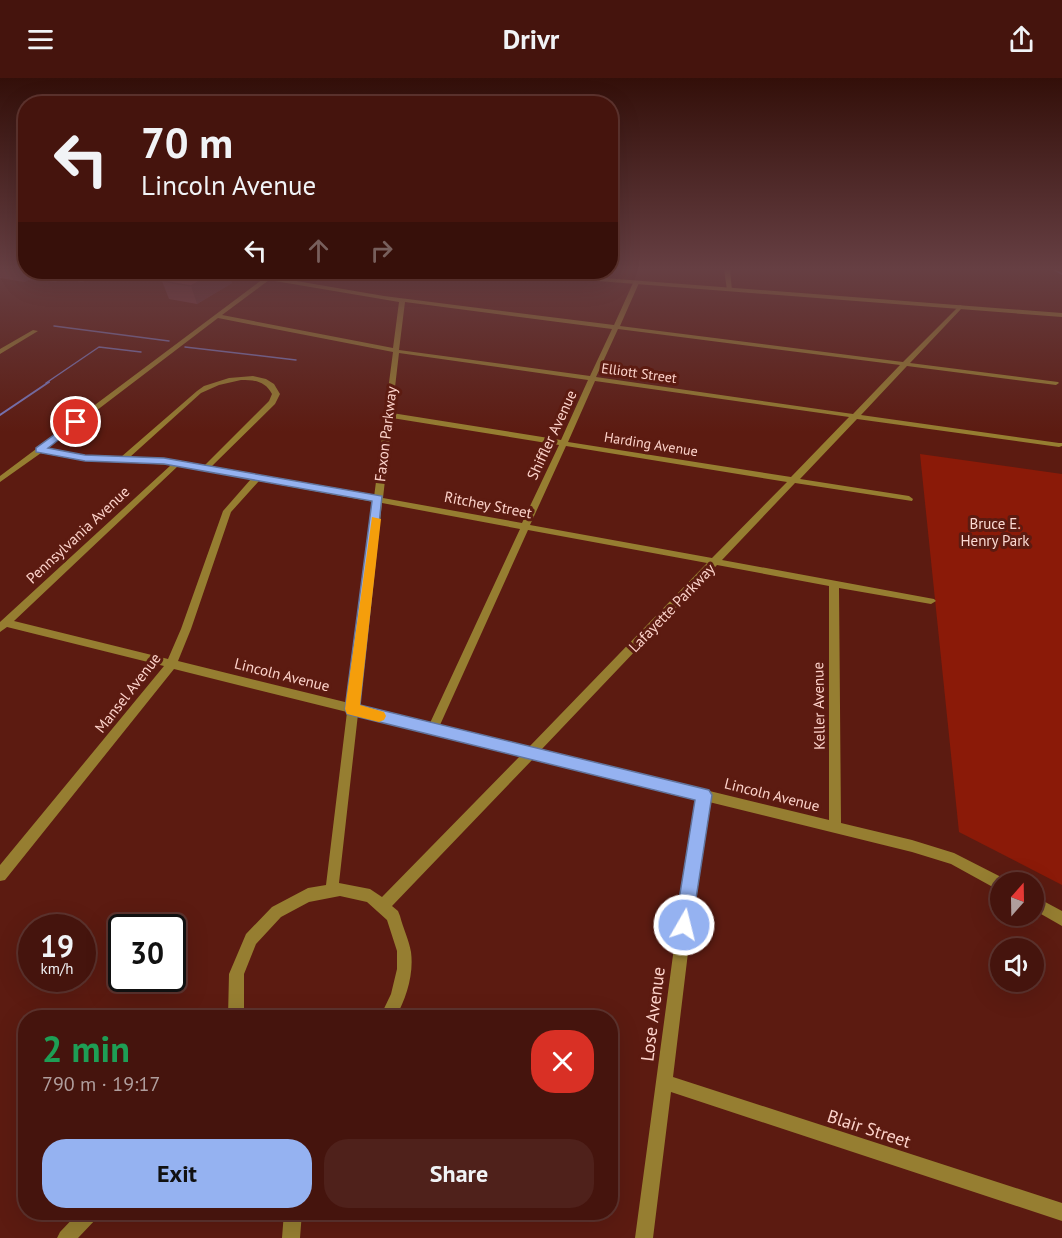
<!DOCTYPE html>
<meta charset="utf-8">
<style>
:root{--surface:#45140d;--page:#4f211b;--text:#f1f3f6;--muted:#b09e9d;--line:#5d332e;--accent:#95b2f1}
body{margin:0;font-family:"PT Sans",sans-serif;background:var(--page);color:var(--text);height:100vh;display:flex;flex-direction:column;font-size:22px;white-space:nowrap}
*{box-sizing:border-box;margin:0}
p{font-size:20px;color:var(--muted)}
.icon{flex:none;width:33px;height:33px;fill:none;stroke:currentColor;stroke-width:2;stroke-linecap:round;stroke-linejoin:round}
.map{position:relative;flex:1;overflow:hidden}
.drawer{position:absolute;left:18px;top:932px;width:600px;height:210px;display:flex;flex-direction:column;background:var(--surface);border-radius:24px;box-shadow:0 6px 24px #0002,0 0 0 2px var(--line)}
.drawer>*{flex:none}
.banner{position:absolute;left:18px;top:18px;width:600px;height:183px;border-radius:24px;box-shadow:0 6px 24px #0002,0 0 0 2px var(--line);background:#45140d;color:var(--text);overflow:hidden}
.needle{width:39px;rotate:20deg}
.fabs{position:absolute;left:990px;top:794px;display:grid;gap:12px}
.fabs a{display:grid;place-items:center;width:54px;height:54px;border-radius:50%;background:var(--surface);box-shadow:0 6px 24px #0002,0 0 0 2px var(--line);font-size:30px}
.speed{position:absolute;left:18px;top:836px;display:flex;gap:12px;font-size:30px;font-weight:700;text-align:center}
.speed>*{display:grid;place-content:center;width:78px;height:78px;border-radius:50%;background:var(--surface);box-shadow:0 6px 24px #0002,0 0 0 2px var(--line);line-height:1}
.speed small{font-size:15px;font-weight:400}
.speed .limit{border:3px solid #111;border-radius:9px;background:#fff;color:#111}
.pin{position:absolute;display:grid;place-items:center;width:51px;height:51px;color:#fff;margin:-26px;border:3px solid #fff;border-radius:50%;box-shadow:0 2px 6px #0007}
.me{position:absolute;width:66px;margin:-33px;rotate:8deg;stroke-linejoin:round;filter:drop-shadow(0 0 4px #0008)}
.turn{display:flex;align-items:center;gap:21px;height:126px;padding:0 24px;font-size:27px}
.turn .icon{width:78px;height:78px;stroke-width:2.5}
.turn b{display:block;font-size:42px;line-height:51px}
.lanes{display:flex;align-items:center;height:57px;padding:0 24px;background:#0003;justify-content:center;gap:30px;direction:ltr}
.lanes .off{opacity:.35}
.round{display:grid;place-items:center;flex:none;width:63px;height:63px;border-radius:24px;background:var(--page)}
.overview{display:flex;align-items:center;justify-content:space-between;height:102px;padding:0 24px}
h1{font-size:36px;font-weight:600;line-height:45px;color:#1e9e55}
.button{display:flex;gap:12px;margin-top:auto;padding:12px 24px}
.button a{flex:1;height:69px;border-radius:24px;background:var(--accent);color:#111;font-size:24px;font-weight:600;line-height:69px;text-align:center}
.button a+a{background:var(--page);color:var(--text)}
header{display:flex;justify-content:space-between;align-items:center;height:78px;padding:0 24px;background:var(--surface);font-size:27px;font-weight:600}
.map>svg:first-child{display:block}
.green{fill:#8b1a08}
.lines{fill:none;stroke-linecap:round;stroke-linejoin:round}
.stream-far1{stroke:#7776ba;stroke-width:1.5}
.stream{stroke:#7776ba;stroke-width:2}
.minor{fill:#967e31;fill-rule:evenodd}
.tertiary{fill:#967e31;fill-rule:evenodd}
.wall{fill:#773943}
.shaded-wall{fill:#612e37}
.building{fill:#8a424e;stroke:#612e37;stroke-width:1.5}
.route{fill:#95b2f1;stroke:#61749d;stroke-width:1.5}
.slow{fill:#f59e0b}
.labels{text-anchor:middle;stroke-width:6;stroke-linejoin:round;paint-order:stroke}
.far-street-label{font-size:14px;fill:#fdd3cb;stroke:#5c1b11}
.street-label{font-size:15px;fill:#fdd3cb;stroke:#5c1b11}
.park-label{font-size:15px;fill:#fbdad3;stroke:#5c1b11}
.near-street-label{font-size:18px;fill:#fdd3cb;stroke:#5c1b11}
</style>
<header><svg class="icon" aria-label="menu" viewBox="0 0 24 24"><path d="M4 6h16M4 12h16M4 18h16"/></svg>Drivr<svg class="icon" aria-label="share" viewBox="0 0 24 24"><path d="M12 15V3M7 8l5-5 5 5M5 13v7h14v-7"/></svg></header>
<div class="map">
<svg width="1062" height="1160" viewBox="0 0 1062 1160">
<rect width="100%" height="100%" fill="#5c1b11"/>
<path class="green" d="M 920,376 L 1062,396 L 1062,807 L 959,754 Z"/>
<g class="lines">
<path class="stream-far1" d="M 1053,191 L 1062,196
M 54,248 L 169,263
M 185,269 L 296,282
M 46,305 L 99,269 L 141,274"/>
<path class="stream" d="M 0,337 L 49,304"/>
<path class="minor" d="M 724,191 L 730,191 L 732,213 L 727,212 Z
M 231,194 L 267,198 L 273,194 L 278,194 L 273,199 L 384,218 L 614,247 L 633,205 L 636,203 L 639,205 L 620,248 L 903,284 L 960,227 L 962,228 L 962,230 L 910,285 L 1058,304 L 1059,305 L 1056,307 L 907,288 L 861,337 L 1059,365 L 1062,365 L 1062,368 L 1059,369 L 857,341 L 800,401 L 909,418 L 913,421 L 912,423 L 795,405 L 722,482 L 934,521 L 936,523 L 931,526 L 839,510 L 841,745 L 912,762 L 954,775 L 1005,801 L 1006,804 L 1000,804 L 1000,813 L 951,786 L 912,774 L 709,724 L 694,825 L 673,999 L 1062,1125 L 1062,1143 L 671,1014 L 653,1160 L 635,1160 L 680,825 L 697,721 L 534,680 L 392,828 L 398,833 L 400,838 C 403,850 409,862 411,874 C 414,897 406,920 396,939 L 380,939 L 391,916 L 397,891 L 397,873 L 387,842 L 367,824 L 340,818 L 309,824 L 281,839 L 256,866 L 244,896 L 244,939 L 228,939 L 229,896 L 246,856 L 272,829 L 308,810 L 326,807 L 347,634 L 174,591 L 5,802 L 0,803 L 0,787 L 164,588 L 7,549 L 0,554 L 0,544 L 171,387 L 85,382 L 41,375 L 0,404 L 0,398 L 263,201 L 233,196 ZM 269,202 L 399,224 L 393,270 L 222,237 ZM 405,224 L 612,251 L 590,298 L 399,272 ZM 218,240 L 393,274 L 374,419 L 211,389 L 275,326 L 280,316 L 274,306 L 266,301 L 253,298 L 229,300 L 204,308 L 197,313 L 121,379 L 85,378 L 46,371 ZM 618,251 L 900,287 L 853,336 L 596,299 ZM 399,275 L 588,302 L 561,362 L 392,335 ZM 241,302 C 255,302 265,303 272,316 L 269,323 L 204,388 L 164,381 L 130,379 L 201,315 L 219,307 ZM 595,303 L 849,339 L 791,399 L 568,364 ZM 392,340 L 559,367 L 522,445 L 383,420 ZM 566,368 L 787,404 L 712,480 L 530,447 ZM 178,388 L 251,401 L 223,433 L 181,551 L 168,581 L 14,543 ZM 259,403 L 374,424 L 349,625 L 178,583 L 191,551 L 231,434 ZM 382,425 L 520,451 L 430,645 L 359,627 ZM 528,452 L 707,485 L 529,669 L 440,647 ZM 717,487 L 829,508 L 829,742 L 541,672 ZM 358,636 L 521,677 L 382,819 L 370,811 L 339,805 Z
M 571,194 L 577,194 L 575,200 L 572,202 L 569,200 Z
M 33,252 L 38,253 L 0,276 L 0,271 Z
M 1034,818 L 1062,833 L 1062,848 L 1034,832 Z
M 79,1134 L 100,1134 L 97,1140 L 78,1160 L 57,1160 L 60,1154 Z
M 284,1134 L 302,1134 L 300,1160 L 282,1160 Z"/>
<path class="tertiary" d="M 504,194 L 525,194 L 1062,235 L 1062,239 L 507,196 Z"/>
</g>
<path class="wall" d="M 0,191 L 26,191 L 26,194 L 103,194 L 82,204 L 63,200 L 55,204 L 33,200 L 24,204 L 0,200 Z
M 162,203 L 232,205 L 197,226 L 169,221 Z"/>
<path class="shaded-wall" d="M 17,191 L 26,191 L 26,194 L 30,194 L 33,200 L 24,204 Z
M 50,194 L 60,194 L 63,200 L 55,204 Z
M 77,194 L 103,194 L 82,204 Z
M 216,194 L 228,194 L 232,205 L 197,226 L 191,208 Z"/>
<path class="building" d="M 179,194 L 216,194 L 191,208 L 162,203 Z"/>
<linearGradient id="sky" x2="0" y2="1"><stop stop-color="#330f09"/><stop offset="0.54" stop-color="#663f43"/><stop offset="1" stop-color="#663f43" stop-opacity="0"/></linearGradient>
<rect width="1062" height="354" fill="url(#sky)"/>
<path class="route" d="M 76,341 L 79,342 L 79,346 L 48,370 L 85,377 L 164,380 L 382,418 L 360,627 L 709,712 L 712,717 L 691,853 L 684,856 L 678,853 L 675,847 L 695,722 L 347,636 L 345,631 L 372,423 L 164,386 L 85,383 L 36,374 L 36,370 Z"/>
<path class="slow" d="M 372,439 L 381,441 L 360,627 L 384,634 L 386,638 L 384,642 L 379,644 L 347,636 L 345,631 Z"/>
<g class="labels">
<g class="far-street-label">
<text transform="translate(639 295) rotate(8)" y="5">Elliott Street</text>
<text transform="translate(651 366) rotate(9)" y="5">Harding Avenue</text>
</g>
<g class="street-label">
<text transform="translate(386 356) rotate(-83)" y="5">Faxon Parkway</text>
<text transform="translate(552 357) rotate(-65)" y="5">Shiffler Avenue</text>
<text transform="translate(488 427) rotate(11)" y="5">Ritchey Street</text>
<text transform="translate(78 457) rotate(-43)" y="5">Pennsylvania Avenue</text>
<text transform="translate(672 530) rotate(-46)" y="5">Lafayette Parkway</text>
<text transform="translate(282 597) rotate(14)" y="5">Lincoln Avenue</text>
<text transform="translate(128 615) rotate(-52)" y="5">Mansel Avenue</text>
<text transform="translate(819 628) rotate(-91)" y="5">Keller Avenue</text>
<text transform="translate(772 717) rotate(14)" y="5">Lincoln Avenue</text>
</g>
<g class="park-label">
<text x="995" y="451">Bruce E.<tspan x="995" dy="17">Henry Park</tspan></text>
</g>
<g class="near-street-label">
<text transform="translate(653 936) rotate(-83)" y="6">Lose Avenue</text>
<text transform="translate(869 1051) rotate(18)" y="6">Blair Street</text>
</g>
</g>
</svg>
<div class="fabs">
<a><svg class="needle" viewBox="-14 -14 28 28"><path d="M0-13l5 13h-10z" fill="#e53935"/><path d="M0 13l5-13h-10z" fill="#b09e9d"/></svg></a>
<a><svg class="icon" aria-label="sound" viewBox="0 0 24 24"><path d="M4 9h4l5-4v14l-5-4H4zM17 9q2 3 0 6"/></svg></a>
</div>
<div class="speed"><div>19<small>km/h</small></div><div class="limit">30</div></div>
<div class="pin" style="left:76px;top:344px;background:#d93025"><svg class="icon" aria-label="arrive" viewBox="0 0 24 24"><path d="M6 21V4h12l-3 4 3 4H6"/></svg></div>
<svg class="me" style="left:684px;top:847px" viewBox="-20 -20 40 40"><circle r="17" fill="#95b2f1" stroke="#fff" stroke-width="3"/><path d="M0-11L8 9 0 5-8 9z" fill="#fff"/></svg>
<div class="banner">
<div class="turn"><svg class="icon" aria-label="left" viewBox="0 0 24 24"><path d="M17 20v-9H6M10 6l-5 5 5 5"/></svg><div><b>70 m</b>Lincoln Avenue</div></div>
<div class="lanes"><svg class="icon" aria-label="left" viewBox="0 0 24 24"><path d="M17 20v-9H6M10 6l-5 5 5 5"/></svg><svg class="icon off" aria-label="ahead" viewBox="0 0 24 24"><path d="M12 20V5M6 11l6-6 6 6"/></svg><svg class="icon off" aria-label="right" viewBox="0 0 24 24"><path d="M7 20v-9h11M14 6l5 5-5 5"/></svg></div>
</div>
<section class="drawer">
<div class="overview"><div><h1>2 min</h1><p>790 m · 19:17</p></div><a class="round" style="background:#d93025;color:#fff"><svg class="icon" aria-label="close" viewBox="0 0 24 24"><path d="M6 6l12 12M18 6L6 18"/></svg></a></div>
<div class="button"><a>Exit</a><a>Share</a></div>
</section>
</div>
